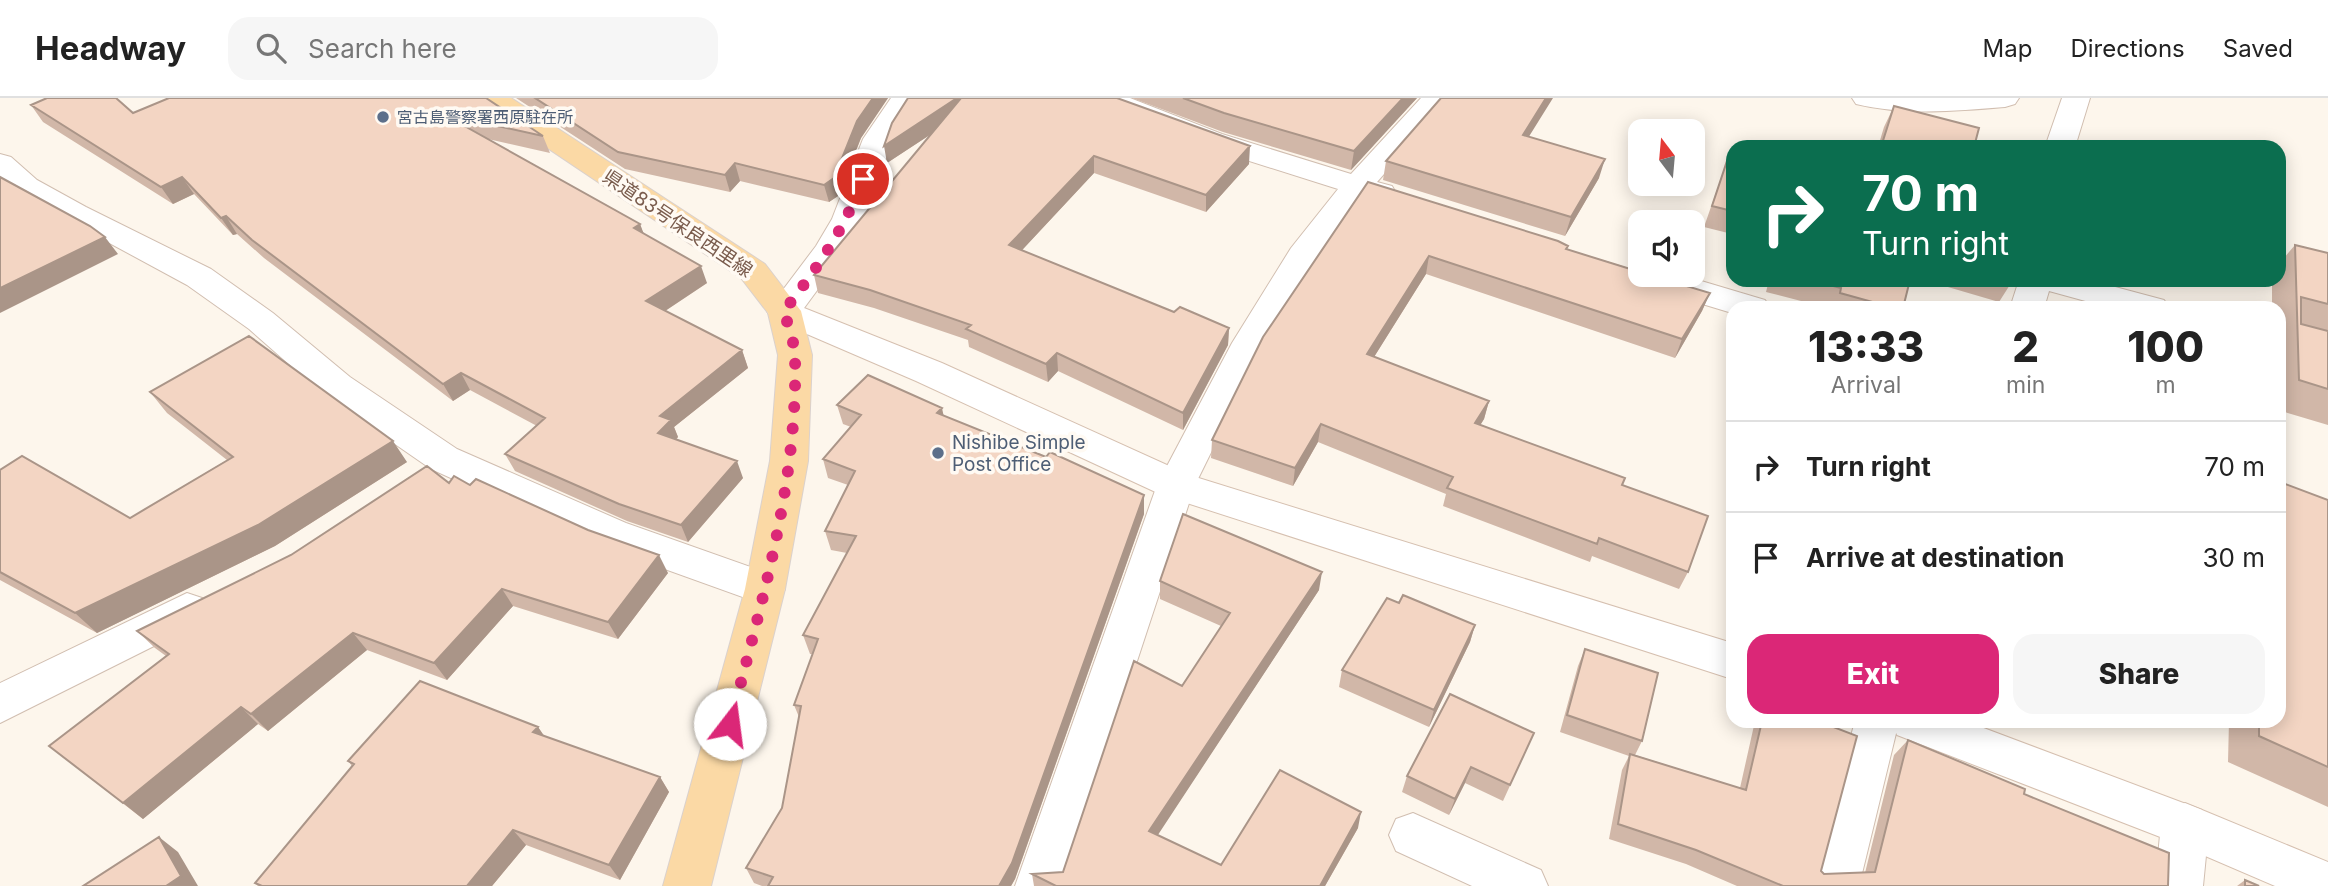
<!DOCTYPE html>
<meta charset="utf-8">
<style>
:root{--surface:#fff;--page:#f6f6f6;--text:#222;--muted:#767676;--line:#e0e0e0;--accent:#db2777}
body{margin:0;font-family:Inter,"Noto Sans JP",sans-serif;background:var(--page);color:var(--text);height:100vh;display:flex;flex-direction:column;font-size:26px;white-space:nowrap}
*{box-sizing:border-box;margin:0}
p{font-size:23px;color:var(--muted)}
.icon{flex:none;width:38px;height:38px;fill:none;stroke:currentColor;stroke-width:2;stroke-linecap:round;stroke-linejoin:round}
.map{position:relative;flex:1;overflow:hidden}
.details{position:absolute;left:1726px;top:203px;width:560px;height:427px;display:flex;flex-direction:column;background:var(--surface);border-radius:21px;box-shadow:0 4px 18px #0003}
.details>*{flex:none}
.top-card{position:absolute;left:1726px;top:42px;width:560px;height:147px;border-radius:21px;box-shadow:0 4px 18px #0003;background:#0b6e4f;color:#fff;overflow:hidden}
.needle{width:46px;rotate:344deg}
.tools{position:absolute;left:1628px;top:21px;display:grid;gap:14px}
.tools a{display:grid;place-items:center;width:77px;height:77px;border-radius:14px;background:var(--surface);box-shadow:0 4px 18px #0003;font-size:35px}
.pin{position:absolute;display:grid;place-items:center;width:60px;height:60px;color:#fff;margin:-30px;border:4px solid #fff;border-radius:50%;box-shadow:0 2px 7px #0007}
.me{position:absolute;width:77px;margin:-38px;rotate:15deg;stroke-linejoin:round;filter:drop-shadow(0 0 5px #0008)}
.turn{display:flex;align-items:center;gap:24px;height:147px;padding:0 21px;font-size:32px}
.turn .icon{width:91px;height:91px;stroke-width:2.5}
.turn b{display:block;font-size:49px;line-height:60px}
.eta{display:flex;justify-content:space-evenly;align-items:center;height:119px;text-align:center}
.eta b{font-size:42px;font-weight:800;line-height:49px}
.primary-button{display:flex;gap:14px;margin-top:auto;padding:14px 21px}
.primary-button a{flex:1;height:80px;border-radius:21px;background:var(--accent);color:#fff;font-size:28px;font-weight:800;line-height:80px;text-align:center}
.primary-button a+a{background:var(--page);color:var(--text)}
ul{padding:0;list-style:none}
li{display:flex;align-items:center;gap:21px;height:91px;padding:0 21px;border-top:2px solid var(--line)}
li div{flex:1}
li b{display:block;font-size:26px}
li em{font-style:normal}
header{display:flex;align-items:center;gap:42px;box-sizing:border-box;height:98px;padding:0 35px;background:var(--surface);border-bottom:2px solid var(--line)}
header strong{font-size:33px}
nav{display:flex;gap:38px;margin-inline-start:auto;font-size:24px}
.search{width:490px;height:63px;background:var(--page);display:flex;align-items:center;gap:18px;box-sizing:border-box;padding:0 24px;border-radius:21px;color:var(--muted);font-size:26px}
.map>svg:first-child{display:block}
.lines{fill:none;stroke-linecap:round;stroke-linejoin:round}
.street-casing{stroke:#d1beb0;stroke-width:2}
.secondary-casing{stroke:#d6c0b0;stroke-width:2}
.primary-casing{stroke:#dad1cd;stroke-width:2}
.street{fill:#fff;fill-rule:evenodd}
.secondary{fill:#fff;fill-rule:evenodd}
.primary{fill:#fbd9a5;fill-rule:evenodd}
.wall{fill:#d1b7a8}
.shaded-wall{fill:#aa9588}
.building{fill:#f3d5c3;stroke:#aa9588;stroke-width:2}
.route{stroke:#db2777;stroke-width:12;stroke-dasharray:0 21.6}
.service-dot{fill:#5c6f8a;stroke:#fffaf3;stroke-width:2.5}
.labels{text-anchor:middle;stroke-width:7;stroke-linejoin:round;paint-order:stroke}
.far-service-label{font-size:16px;fill:#4e5e75;stroke:#fffaf3;text-anchor:start}
.street-label{font-size:19px;fill:#7a5c4d;stroke:#fffaf3}
.service-label{font-size:19px;fill:#4e5e75;stroke:#fffaf3;text-anchor:start}
</style>
<header>
<strong>Headway</strong>
<div class="search"><svg class="icon" aria-label="search" viewBox="0 0 24 24"><circle cx="10" cy="10" r="6"/><path d="M15 15l6 6"/></svg>Search here</div>
<nav><a>Map</a><a>Directions</a><a>Saved</a></nav>
</header>
<div class="map">
<svg width="2328" height="788" viewBox="0 0 2328 788">
<rect width="100%" height="100%" fill="#fdf6ec"/>
<g class="lines">
<defs>
<path id="street" d="M 891,0 L 919,0 L 893,41 L 864,121 L 846,153 L 796,221 L 784,224 L 772,221 L 767,213 L 816,148 L 832,121 L 863,41 Z
M 1091,0 L 1130,0 L 1222,36 L 1351,76 L 1421,0 L 1451,0 L 1377,84 L 1392,88 L 1396,95 L 1392,102 L 1381,104 L 1364,100 L 1315,162 L 1261,253 L 1195,387 L 1063,788 L 1015,788 L 1157,387 L 1232,245 L 1291,150 L 1338,91 L 1202,48 L 1095,6 Z
M 1852,0 L 2019,0 L 2015,6 L 2005,9 C 1955,13 1906,18 1856,6 Z
M 2062,0 L 2090,0 L 2075,49 L 2045,49 Z
M 0,56 L 11,59 L 37,82 L 86,109 L 211,171 L 273,215 L 350,279 L 457,351 L 626,425 L 779,479 L 785,491 L 779,503 L 765,507 L 598,447 L 431,371 L 324,297 L 249,231 L 187,187 L 15,94 L 0,81 Z
M 1640,168 L 1640,177 L 1681,177 L 1765,202 L 1770,210 L 1732,210 L 1732,215 L 1633,185 L 1629,177 L 1633,169 Z
M 2019,182 L 2089,182 L 2164,202 L 2169,210 L 2111,210 L 2049,193 L 2044,210 L 2010,210 Z
M 187,495 L 202,500 L 208,512 L 202,524 L 0,625 L 0,585 Z
M 1855,623 L 1899,623 L 1859,788 L 1811,788 Z
M 2185,705 L 2202,712 L 2209,727 L 2203,788 L 2155,788 L 2161,727 L 2168,712 Z
M 1413,715 L 1541,772 L 1548,788 L 1472,788 L 1396,753 L 1389,737 L 1396,721 Z"/>
<path id="secondary" d="M 784,202 L 942,265 L 1189,377 L 1732,545 L 1732,581 L 1162,397 L 916,283 L 772,221 L 767,213 L 772,205 Z
M 1891,623 L 1965,623 L 2202,712 L 2328,764 L 2328,788 L 2275,788 L 2168,742 L 1897,637 Z"/>
<path id="primary" d="M 478,0 L 511,0 L 765,166 L 801,213 L 812,257 L 808,363 L 785,491 L 711,788 L 663,788 L 745,491 L 770,363 L 778,257 L 768,215 L 741,180 L 482,6 Z"/>
</defs>
<use href="#street" class="street-casing"/>
<use href="#secondary" class="secondary-casing"/>
<use href="#primary" class="primary-casing"/>
<use href="#street" class="street"/>
<use href="#secondary" class="secondary"/>
<use href="#primary" class="primary"/>
</g>
<path class="wall" d="M 486,0 L 543,38 L 550,55 L 488,41 L 640,126 L 643,135 L 707,185 L 665,213 L 742,252 L 748,270 L 674,329 L 678,339 L 676,342 L 743,380 L 688,444 L 627,423 L 515,373 L 505,356 L 537,328 L 470,292 L 453,303 L 264,160 L 237,136 L 233,137 L 194,96 L 173,106 L 43,24 L 31,7 L 133,15 Z
M 516,0 L 888,0 L 861,40 L 838,98 L 829,104 L 740,83 L 730,94 L 625,71 Z
M 908,0 L 1249,66 L 1206,114 L 1094,75 L 1022,152 L 1174,214 L 1229,230 L 1228,247 L 1183,332 L 1058,273 L 1048,284 L 969,249 L 968,242 L 874,210 L 818,195 L 814,177 L 931,36 L 887,65 Z
M 1132,0 L 1417,0 L 1351,72 L 1223,34 Z
M 1894,8 L 1974,49 L 1878,49 L 1884,29 Z
M 1529,39 L 1599,80 L 1565,138 L 1383,82 L 1386,63 Z
M 1730,54 L 1732,55 L 1732,136 L 1704,129 Z
M 1368,84 L 1568,148 L 1567,151 L 1710,195 L 1702,213 L 1675,260 L 1426,176 L 1374,259 L 1489,303 L 1484,321 L 1480,327 L 1622,388 L 1688,474 L 1679,491 L 1592,458 L 1590,464 L 1443,408 L 1446,396 L 1318,344 L 1293,388 L 1211,360 L 1212,342 Z
M 2295,147 L 2328,155 L 2328,327 L 2278,312 L 2278,210 L 2272,210 L 2272,182 L 2278,182 L 2278,167 Z
M 1769,182 L 1910,182 L 1903,210 L 1828,210 L 1766,194 Z
M 1924,182 L 2013,182 L 1999,204 Z
M 150,294 L 407,364 L 275,448 L 97,535 L 0,482 L 0,372 L 130,420 L 227,362 L 167,315 Z
M 837,307 L 944,318 L 1144,416 L 1015,781 L 1011,788 L 762,788 L 754,785 L 746,770 L 782,710 L 799,619 L 794,607 L 813,556 L 810,556 L 803,537 L 847,455 L 831,452 L 825,433 L 848,387 L 828,380 L 823,361 L 851,329 L 843,326 Z
M 2280,384 L 2328,402 L 2328,709 L 2228,664 L 2229,623 L 2278,623 L 2278,385 Z
M 449,385 L 470,387 L 668,475 L 618,541 L 513,508 L 447,582 L 367,552 L 268,633 L 258,626 L 143,721 L 49,648 L 166,558 L 155,550 L 137,533 Z
M 1160,483 L 1319,492 L 1157,737 L 1221,767 L 1358,730 L 1325,788 L 1034,788 L 1032,776 L 1063,774 L 1221,528 L 1160,501 Z
M 1399,505 L 1475,527 L 1470,544 L 1429,629 L 1339,589 L 1342,572 Z
M 1585,551 L 1642,643 L 1635,657 L 1740,690 L 1755,623 L 1818,623 L 1821,773 L 1824,776 L 1865,775 L 1894,657 L 1908,642 L 2024,696 L 2168,788 L 1737,788 L 1686,766 L 1609,741 L 1622,672 L 1629,658 L 1560,634 L 1578,568 Z
M 538,629 L 544,638 L 660,679 L 669,694 L 620,782 L 526,747 L 492,788 L 258,788 L 255,785 L 352,668 L 348,663 Z
M 1534,635 L 1503,703 L 1465,685 L 1449,717 L 1402,694 L 1407,678 Z
M 2245,782 L 2259,788 L 2237,788 Z"/>
<path class="shaded-wall" d="M 873,0 L 888,0 L 861,40 L 838,98 L 829,104 L 824,87 L 857,23 Z
M 957,0 L 966,0 L 968,12 L 887,65 L 884,48 Z
M 1403,0 L 1417,0 L 1351,72 L 1354,53 Z
M 1546,0 L 1553,0 L 1518,56 L 1523,37 Z
M 1250,48 L 1249,66 L 1206,114 L 1206,97 Z
M 1094,58 L 1094,75 L 1011,164 L 1009,147 Z
M 1605,61 L 1599,80 L 1565,138 L 1571,119 Z
M 735,65 L 740,83 L 730,94 L 725,77 Z
M 182,79 L 194,96 L 173,106 L 161,89 Z
M 226,118 L 237,136 L 233,137 L 221,120 Z
M 640,126 L 647,144 L 634,130 Z
M 105,139 L 118,156 L 0,215 L 0,190 Z
M 1429,158 L 1426,176 L 1364,275 L 1367,256 Z
M 701,168 L 707,185 L 653,221 L 646,203 Z
M 1710,195 L 1702,213 L 1675,260 L 1682,241 Z
M 1229,230 L 1228,247 L 1183,332 L 1183,315 Z
M 742,252 L 748,270 L 674,329 L 678,339 L 665,352 L 658,335 L 660,318 Z
M 1057,255 L 1058,273 L 1048,284 L 1046,266 Z
M 461,275 L 470,292 L 453,303 L 443,286 Z
M 1489,303 L 1484,321 L 1470,344 L 1475,325 Z
M 942,310 L 946,329 L 937,315 Z
M 1321,326 L 1318,344 L 1293,388 L 1295,370 Z
M 393,343 L 407,364 L 275,448 L 97,535 L 75,515 Z
M 737,363 L 743,380 L 688,444 L 681,427 Z
M 1144,397 L 1144,416 L 1015,781 L 1011,788 L 999,788 Z
M 659,457 L 668,475 L 618,541 L 608,524 Z
M 1322,474 L 1319,492 L 1150,749 L 1149,733 Z
M 502,491 L 513,508 L 447,582 L 434,565 Z
M 1475,527 L 1470,544 L 1429,629 L 1434,612 Z
M 353,535 L 367,552 L 268,633 L 251,616 Z
M 241,609 L 258,626 L 143,721 L 123,705 Z
M 538,629 L 549,645 L 533,634 Z
M 1471,669 L 1465,685 L 1449,717 L 1455,701 Z
M 660,679 L 669,694 L 620,782 L 609,767 Z
M 1361,714 L 1358,730 L 1325,788 L 1320,788 Z
M 513,732 L 526,747 L 492,788 L 467,788 Z
M 159,739 L 178,754 L 198,788 L 166,788 Z"/>
<path class="building" d="M 47,0 L 116,0 L 133,15 L 169,0 L 486,0 L 543,38 L 443,16 L 640,126 L 634,130 L 701,168 L 646,203 L 742,252 L 660,318 L 671,322 L 658,335 L 737,363 L 681,427 L 619,406 L 505,356 L 545,320 L 461,275 L 443,286 L 252,142 L 226,118 L 221,120 L 182,79 L 161,89 L 31,7 Z
M 535,0 L 873,0 L 857,23 L 834,80 L 824,87 L 735,65 L 725,77 L 618,54 Z
M 908,0 L 957,0 L 884,48 L 892,25 Z
M 961,0 L 1117,0 L 1250,48 L 1206,97 L 1094,58 L 1009,147 L 1174,214 L 1180,209 L 1229,230 L 1183,315 L 1057,255 L 1046,266 L 966,231 L 971,227 L 870,192 L 814,177 Z
M 1183,0 L 1403,0 L 1354,53 L 1224,15 Z
M 1441,0 L 1546,0 L 1523,37 L 1605,61 L 1571,119 L 1386,63 Z
M 1894,8 L 1979,30 L 1974,49 L 1881,49 Z
M 1730,54 L 1732,55 L 1732,113 L 1712,108 Z
M 0,79 L 90,128 L 105,139 L 0,190 Z
M 1368,84 L 1558,143 L 1568,148 L 1566,151 L 1640,174 L 1640,177 L 1650,177 L 1710,195 L 1682,241 L 1429,158 L 1367,256 L 1489,303 L 1475,325 L 1625,380 L 1622,387 L 1708,418 L 1688,474 L 1599,440 L 1597,446 L 1447,390 L 1453,379 L 1321,326 L 1295,370 L 1212,342 L 1263,239 Z
M 2295,147 L 2328,155 L 2328,206 L 2301,199 L 2301,226 L 2328,233 L 2328,291 L 2299,282 Z
M 1810,182 L 1910,182 L 1903,210 L 1894,210 L 1840,195 L 1841,190 Z
M 249,238 L 393,343 L 258,427 L 75,515 L 0,474 L 0,372 L 22,358 L 130,420 L 233,359 L 150,294 Z
M 868,277 L 942,310 L 937,315 L 1046,359 L 1050,354 L 1144,397 L 1012,765 L 999,788 L 768,788 L 773,779 L 746,770 L 782,710 L 801,608 L 794,607 L 818,541 L 803,537 L 856,438 L 825,433 L 855,373 L 823,361 L 861,317 L 837,307 Z
M 427,368 L 449,385 L 454,378 L 470,387 L 476,381 L 588,432 L 659,457 L 608,524 L 502,491 L 434,565 L 353,535 L 251,616 L 241,609 L 123,705 L 49,648 L 169,556 L 137,533 L 291,457 Z
M 2280,384 L 2328,402 L 2328,669 L 2259,638 L 2259,623 L 2278,623 L 2278,390 Z
M 1183,416 L 1322,474 L 1149,733 L 1221,767 L 1280,672 L 1361,714 L 1320,788 L 1056,788 L 1032,776 L 1063,774 L 1134,563 L 1182,588 L 1230,515 L 1160,483 Z
M 1403,497 L 1475,527 L 1434,612 L 1342,572 L 1387,500 L 1399,505 Z
M 1585,551 L 1658,575 L 1642,643 L 1567,617 Z
M 420,583 L 538,629 L 533,634 L 660,679 L 609,767 L 513,732 L 467,788 L 262,788 L 255,785 L 354,666 L 348,663 Z
M 1450,596 L 1534,635 L 1510,687 L 1471,669 L 1455,701 L 1407,678 Z
M 1762,623 L 1818,623 L 1857,638 L 1821,773 L 1824,776 L 1875,774 L 1908,642 L 2025,691 L 2024,696 L 2169,755 L 2168,788 L 1783,788 L 1696,752 L 1618,726 L 1630,656 L 1746,692 Z
M 159,739 L 181,778 L 166,788 L 83,788 Z
M 2245,782 L 2259,788 L 2245,788 Z"/>
<g class="lines">
<path class="route" d="M 730,626 C 761,507 798,384 795,260 C 795,245 788,228 784,213 C 819,167 842,136 863,81"/>
</g>
<g class="service-dot">
<circle cx="383" cy="19" r="7"/>
<circle cx="938" cy="355" r="7"/>
</g>
<g class="labels">
<g class="far-service-label">
<text x="397" y="25">宮古島警察署西原駐在所</text>
</g>
<g class="street-label">
<text transform="translate(678 125) rotate(34)" y="7">県道83号保良西里線</text>
</g>
<g class="service-label">
<text x="952" y="351">Nishibe Simple<tspan x="952" dy="22">Post Office</tspan></text>
</g>
</g>
</svg>
<div class="tools">
<a><svg class="needle" viewBox="-14 -14 28 28"><path d="M0-13l5 13h-10z" fill="#e53935"/><path d="M0 13l5-13h-10z" fill="#767676"/></svg></a>
<a><svg class="icon" aria-label="sound" viewBox="0 0 24 24"><path d="M4 9h4l5-4v14l-5-4H4zM17 9q2 3 0 6"/></svg></a>
</div>
<div class="pin" style="left:863px;top:81px;background:#d93025"><svg class="icon" aria-label="arrive" viewBox="0 0 24 24"><path d="M6 21V4h12l-3 4 3 4H6"/></svg></div>
<svg class="me" style="left:730px;top:626px" viewBox="-20 -20 40 40"><circle r="19" fill="#fff"/><path d="M0-13L10 11 0 6-10 11z" fill="#db2777"/></svg>
<div class="top-card">
<div class="turn"><svg class="icon" aria-label="right" viewBox="0 0 24 24"><path d="M7 20v-9h11M14 6l5 5-5 5"/></svg><div><b>70 m</b>Turn right</div></div>
</div>
<section class="details">
<div class="eta">
<div><b>13:33</b><p>Arrival</p></div>
<div><b>2</b><p>min</p></div>
<div><b>100</b><p>m</p></div>
</div>
<ul>
<li><svg class="icon" aria-label="right" viewBox="0 0 24 24"><path d="M7 20v-9h11M14 6l5 5-5 5"/></svg><div><b>Turn right</b></div><em>70 m</em></li>
<li><svg class="icon" aria-label="arrive" viewBox="0 0 24 24"><path d="M6 21V4h12l-3 4 3 4H6"/></svg><div><b>Arrive at destination</b></div><em>30 m</em></li>
</ul>
<div class="primary-button"><a>Exit</a><a>Share</a></div>
</section>
</div>
